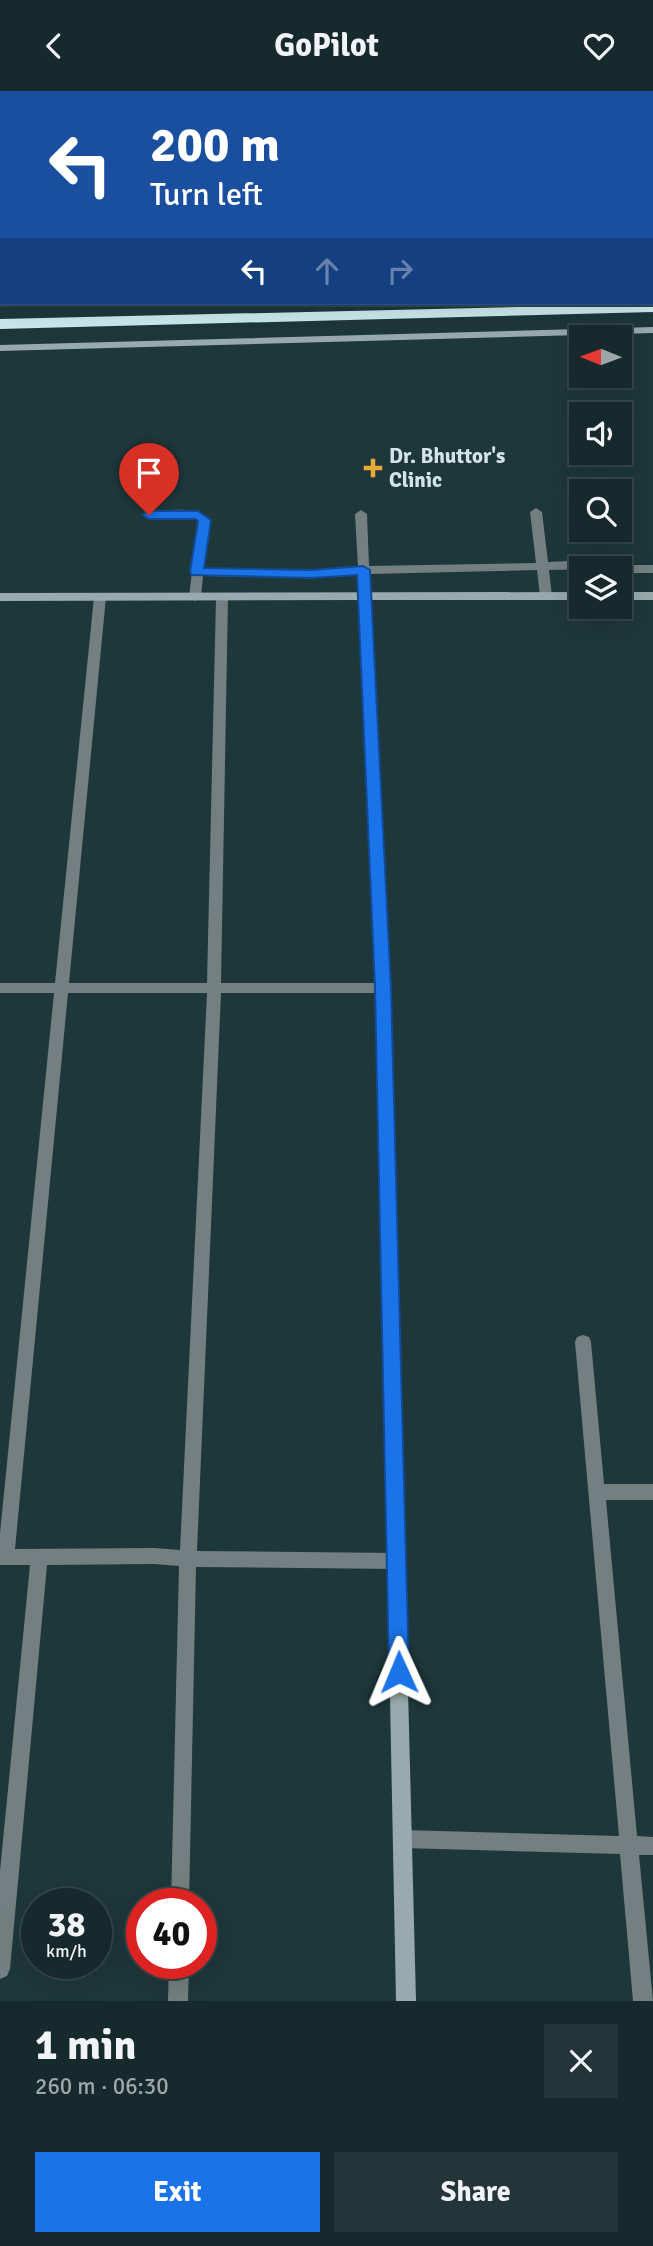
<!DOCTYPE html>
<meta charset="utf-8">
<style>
:root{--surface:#16292c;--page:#233538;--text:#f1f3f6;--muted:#9ea6a9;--line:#354548;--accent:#1a73e8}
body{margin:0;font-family:Signika,sans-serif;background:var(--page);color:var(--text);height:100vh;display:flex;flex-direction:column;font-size:26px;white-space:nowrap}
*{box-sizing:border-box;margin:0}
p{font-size:23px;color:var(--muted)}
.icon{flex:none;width:38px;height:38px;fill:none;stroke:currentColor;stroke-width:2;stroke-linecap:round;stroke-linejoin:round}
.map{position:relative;height:1910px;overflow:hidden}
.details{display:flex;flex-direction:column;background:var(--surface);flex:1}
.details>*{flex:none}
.banner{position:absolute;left:0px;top:0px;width:654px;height:214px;box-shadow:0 7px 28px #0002,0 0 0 2px var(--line);background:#1a4fa0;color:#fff;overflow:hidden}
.needle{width:46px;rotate:271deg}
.controls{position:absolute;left:569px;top:234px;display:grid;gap:14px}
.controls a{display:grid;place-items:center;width:63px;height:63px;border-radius:0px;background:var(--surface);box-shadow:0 7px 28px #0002,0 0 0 2px var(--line);font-size:35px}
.speed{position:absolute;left:21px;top:1797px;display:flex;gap:14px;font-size:35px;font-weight:700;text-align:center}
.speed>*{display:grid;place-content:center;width:91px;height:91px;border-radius:50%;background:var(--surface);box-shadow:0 7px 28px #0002,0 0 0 2px var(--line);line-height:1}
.speed small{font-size:18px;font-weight:400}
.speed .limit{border:10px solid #d22;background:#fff;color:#111}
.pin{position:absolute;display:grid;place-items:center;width:60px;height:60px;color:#fff;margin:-72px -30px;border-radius:50% 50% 50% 0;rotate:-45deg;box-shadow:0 0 7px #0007}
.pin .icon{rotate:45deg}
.me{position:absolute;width:77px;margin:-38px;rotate:359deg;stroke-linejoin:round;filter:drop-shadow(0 0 5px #0008)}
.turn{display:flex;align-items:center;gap:24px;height:147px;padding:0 35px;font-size:32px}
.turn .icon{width:91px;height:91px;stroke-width:2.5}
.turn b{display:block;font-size:49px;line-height:60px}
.lanes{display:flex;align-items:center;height:66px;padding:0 35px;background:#0003;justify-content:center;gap:35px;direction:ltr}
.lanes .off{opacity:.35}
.round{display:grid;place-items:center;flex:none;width:74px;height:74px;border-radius:0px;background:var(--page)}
.summary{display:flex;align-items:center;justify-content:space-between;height:119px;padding:0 35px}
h1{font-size:42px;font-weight:800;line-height:52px}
.action{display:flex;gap:14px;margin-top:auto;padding:14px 35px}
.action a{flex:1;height:80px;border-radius:0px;background:var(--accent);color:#fff;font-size:28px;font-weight:800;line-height:80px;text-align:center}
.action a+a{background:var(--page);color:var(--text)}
header{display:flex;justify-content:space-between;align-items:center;height:91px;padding:0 35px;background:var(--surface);font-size:32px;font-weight:800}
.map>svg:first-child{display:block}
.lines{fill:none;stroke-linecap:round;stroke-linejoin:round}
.lane{fill:#747f81;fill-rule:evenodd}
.street{fill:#747f81;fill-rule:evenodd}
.secondary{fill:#98aaad;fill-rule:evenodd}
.highway{fill:#cceaee;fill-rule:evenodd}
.route{fill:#1a73e8;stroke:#114b97;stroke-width:2}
.poi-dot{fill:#e9aa38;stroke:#1e373b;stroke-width:2.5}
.labels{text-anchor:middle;stroke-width:7;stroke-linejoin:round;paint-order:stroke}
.far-poi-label{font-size:21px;font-weight:bold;fill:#d4e3e5;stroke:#1e373b;text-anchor:start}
</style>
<header><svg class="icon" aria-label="back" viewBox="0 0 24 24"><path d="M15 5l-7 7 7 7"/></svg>GoPilot<svg class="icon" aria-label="heart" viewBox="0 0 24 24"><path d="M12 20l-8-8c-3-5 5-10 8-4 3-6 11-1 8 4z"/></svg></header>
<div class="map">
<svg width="653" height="1910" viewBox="0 0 653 1910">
<rect width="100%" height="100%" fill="#1e373b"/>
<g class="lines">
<path class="lane" d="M 148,0 L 156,0 L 156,2 L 148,2 Z
M 317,0 L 325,0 L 325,2 L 317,2 Z"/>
<path class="street" d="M 536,417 L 542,421 L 548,471 L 587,469 L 606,478 L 549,479 L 552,505 L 546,509 L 540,505 L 537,479 L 370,483 L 371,505 L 365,509 L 359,505 L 358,483 L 311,487 L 203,485 L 201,506 L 195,510 L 189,506 L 198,430 L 195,428 L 149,428 L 143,424 L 149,420 C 168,420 197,414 210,429 L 204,477 L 311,479 L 358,476 L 355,423 L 361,419 L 367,423 L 369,475 L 536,472 L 530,421 Z
M 620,474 L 653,474 L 653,482 L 620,482 L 620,478 L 614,478 Z
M 100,502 L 106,506 L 69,892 L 207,892 L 216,507 L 222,503 L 228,507 L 221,892 L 383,892 L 388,893 L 390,897 L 388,901 L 383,902 L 221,902 L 197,1460 L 396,1462 L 402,1464 L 404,1470 L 402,1476 L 396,1478 L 196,1476 L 189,1813 L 171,1813 L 179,1475 L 154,1473 L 47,1474 L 10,1878 L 7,1885 L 0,1888 L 0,1780 L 30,1474 L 0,1474 L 0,1442 L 54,902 L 0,902 L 0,892 L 55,892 L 94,506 ZM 68,902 L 207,902 L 180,1459 L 154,1457 L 15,1458 Z
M 583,1244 L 589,1246 L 591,1251 L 604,1393 L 653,1393 L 653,1409 L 606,1409 L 637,1745 L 653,1746 L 653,1764 L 639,1764 L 653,1910 L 633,1910 L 620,1763 L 402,1757 L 396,1754 L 393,1748 L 396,1742 L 402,1739 L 619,1745 L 575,1251 L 577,1246 Z
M 169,1872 L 189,1872 L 188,1910 L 168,1910 Z"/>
<path class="secondary" d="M 0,93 L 2,93 L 2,99 L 0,99 Z
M 0,120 L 2,120 L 2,126 L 0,126 Z
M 0,175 L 2,175 L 2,181 L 0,181 Z
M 653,236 L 653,242 L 0,260 L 0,254 Z
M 581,501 L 581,509 L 371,509 L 390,897 L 416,1910 L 396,1910 L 376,897 L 359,509 L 0,510 L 0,502 Z
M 620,501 L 653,501 L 653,509 L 620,509 Z"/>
<path class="highway" d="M 0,201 L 2,201 L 2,209 L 0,209 Z
M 653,213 L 653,221 L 0,238 L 0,228 Z"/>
</g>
<path class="route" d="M 198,420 L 211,429 L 204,477 L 311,479 L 363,475 L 370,479 L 391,897 L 409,1581 L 406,1588 L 399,1591 L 392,1588 L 389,1581 L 375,897 L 357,484 L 311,487 L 192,484 L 190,481 L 198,430 L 195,428 L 149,428 L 142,424 L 149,420 Z"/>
<path class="poi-dot" d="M369.5 366.5h7v7h7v7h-7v7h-7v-7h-7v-7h7z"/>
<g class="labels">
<g class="far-poi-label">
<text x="389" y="372">Dr. Bhuttor's<tspan x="389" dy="24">Clinic</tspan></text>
</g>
</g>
</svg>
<div class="controls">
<a><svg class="needle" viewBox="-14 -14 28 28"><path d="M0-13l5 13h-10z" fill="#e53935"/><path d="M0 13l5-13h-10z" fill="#9ea6a9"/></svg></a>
<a><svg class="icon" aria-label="sound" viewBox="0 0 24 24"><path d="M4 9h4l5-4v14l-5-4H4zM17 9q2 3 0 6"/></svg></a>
<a><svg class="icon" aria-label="search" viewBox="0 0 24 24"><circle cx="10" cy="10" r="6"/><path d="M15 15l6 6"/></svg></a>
<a><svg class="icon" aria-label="layers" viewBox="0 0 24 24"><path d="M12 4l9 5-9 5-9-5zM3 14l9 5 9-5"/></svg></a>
</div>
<div class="speed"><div>38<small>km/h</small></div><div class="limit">40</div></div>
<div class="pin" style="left:149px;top:424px;background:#d93025"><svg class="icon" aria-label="arrive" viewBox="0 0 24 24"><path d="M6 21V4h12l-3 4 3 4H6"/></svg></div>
<svg class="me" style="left:399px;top:1581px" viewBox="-20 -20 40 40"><path d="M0-17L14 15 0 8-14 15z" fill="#1a73e8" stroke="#fff" stroke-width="4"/></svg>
<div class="banner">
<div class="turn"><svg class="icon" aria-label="left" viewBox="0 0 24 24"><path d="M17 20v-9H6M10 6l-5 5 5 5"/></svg><div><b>200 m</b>Turn left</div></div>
<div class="lanes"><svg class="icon" aria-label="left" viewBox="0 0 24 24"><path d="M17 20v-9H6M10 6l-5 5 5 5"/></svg><svg class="icon off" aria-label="ahead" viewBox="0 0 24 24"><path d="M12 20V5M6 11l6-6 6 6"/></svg><svg class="icon off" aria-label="right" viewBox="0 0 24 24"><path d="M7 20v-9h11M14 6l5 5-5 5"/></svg></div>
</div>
</div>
<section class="details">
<div class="summary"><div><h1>1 min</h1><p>260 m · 06:30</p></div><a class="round"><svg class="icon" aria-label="close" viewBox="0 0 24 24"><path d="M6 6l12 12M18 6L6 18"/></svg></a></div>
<div class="action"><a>Exit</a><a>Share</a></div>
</section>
